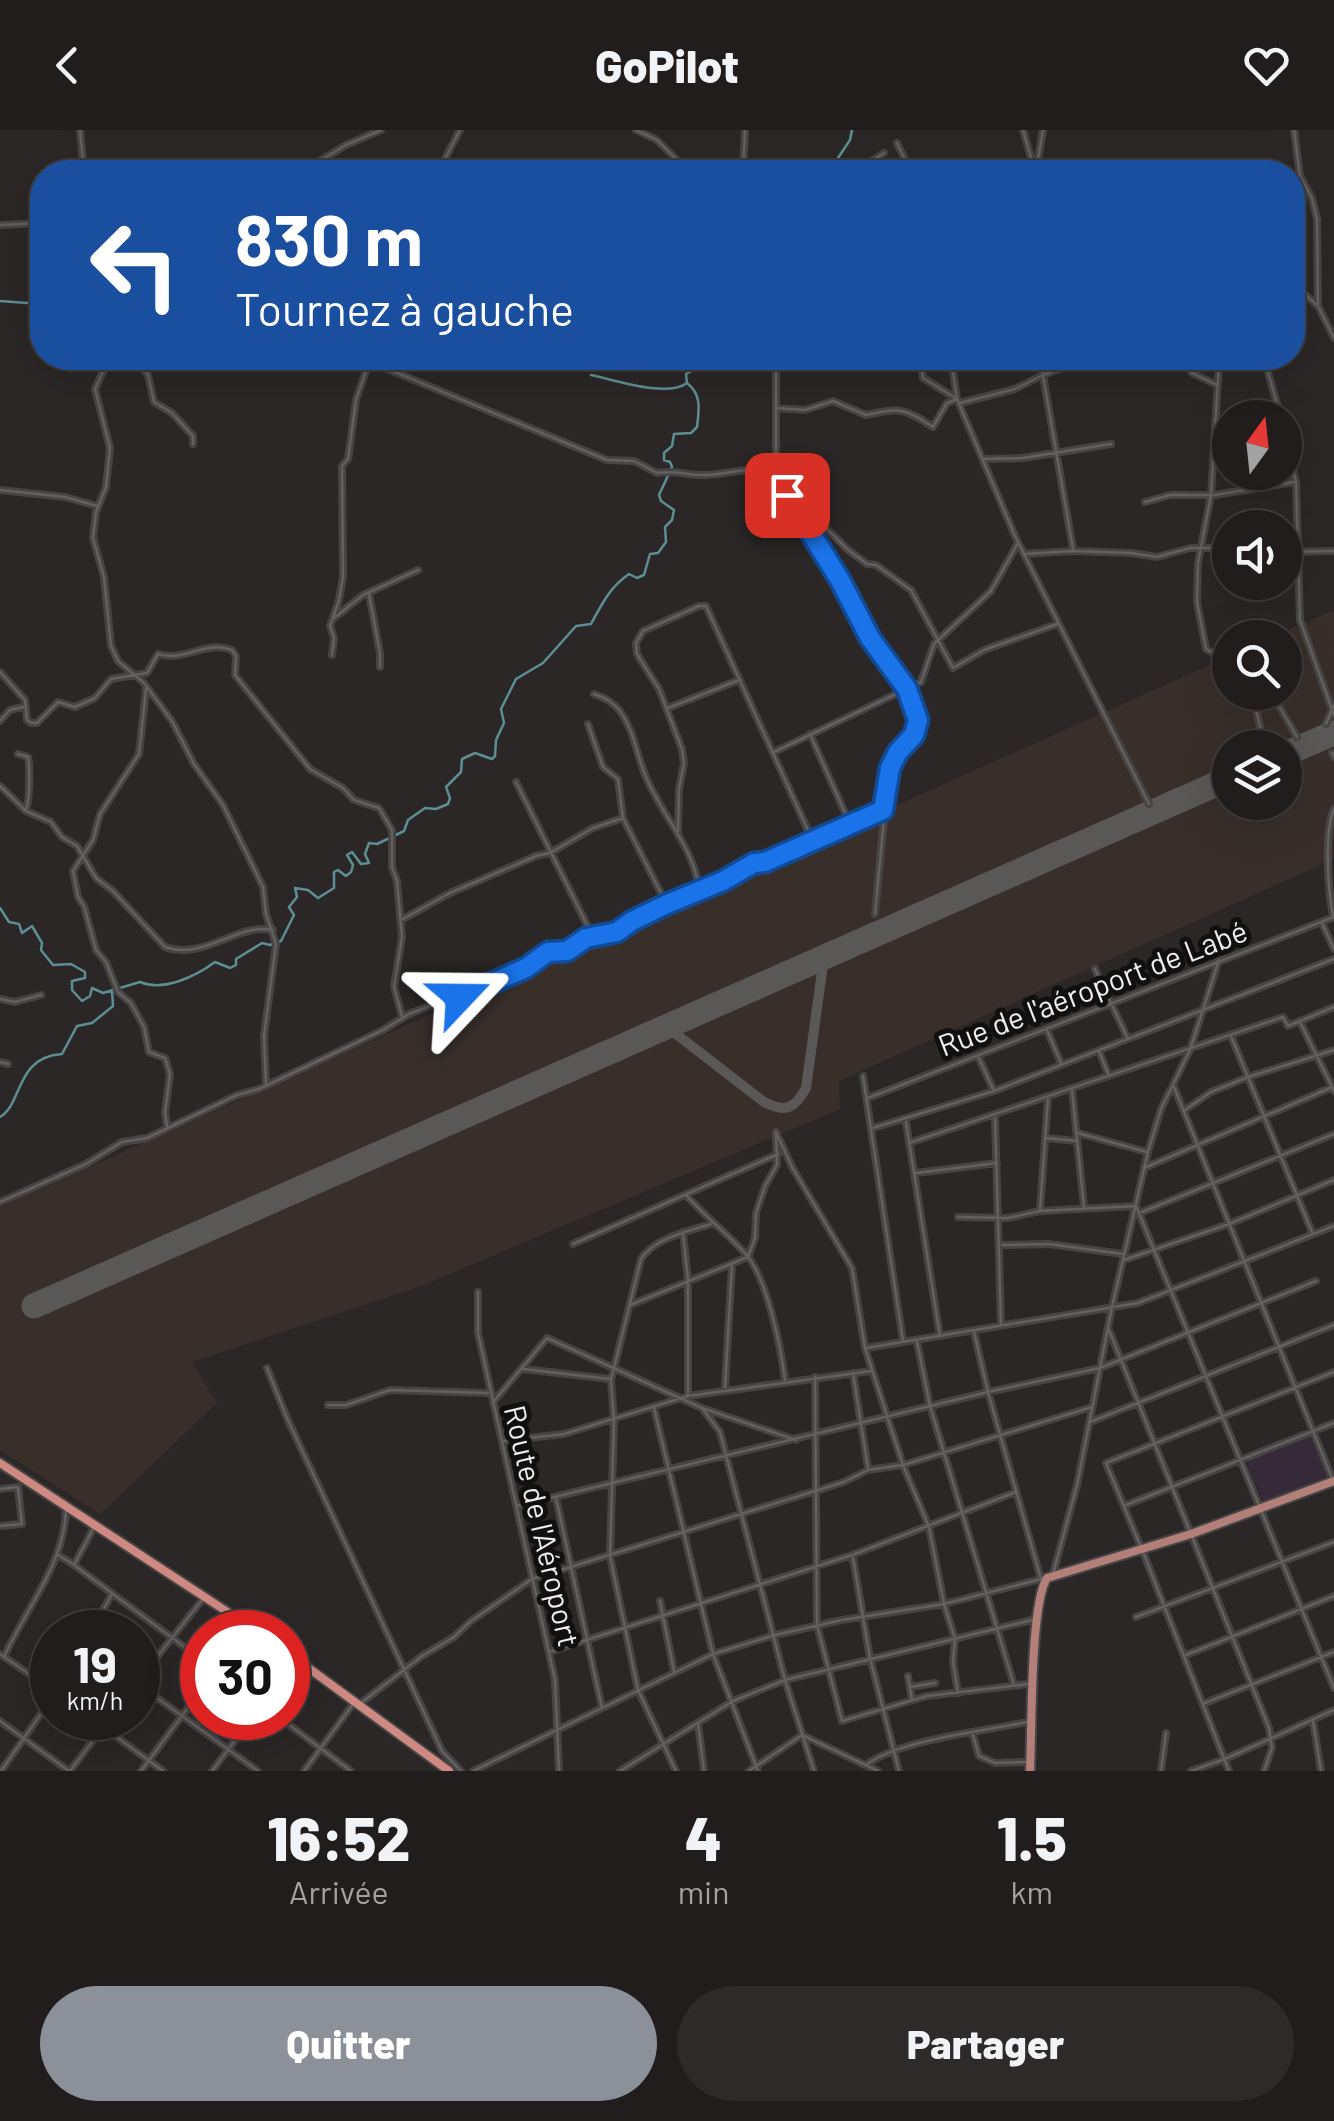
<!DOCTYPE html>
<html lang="fr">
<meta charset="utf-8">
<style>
:root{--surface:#201d1c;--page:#2d2a29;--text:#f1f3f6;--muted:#a2a2a3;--line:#3d3b3b;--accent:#8c9099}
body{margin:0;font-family:Barlow,sans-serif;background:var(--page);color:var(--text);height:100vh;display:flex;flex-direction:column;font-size:38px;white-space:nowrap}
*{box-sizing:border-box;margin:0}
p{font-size:32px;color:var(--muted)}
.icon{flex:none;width:55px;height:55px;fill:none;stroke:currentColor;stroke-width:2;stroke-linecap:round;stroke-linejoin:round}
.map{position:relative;height:1641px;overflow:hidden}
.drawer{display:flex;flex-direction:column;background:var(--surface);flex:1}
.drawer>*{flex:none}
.guide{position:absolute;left:30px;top:30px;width:1275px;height:210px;border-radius:40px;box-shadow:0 10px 40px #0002,0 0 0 2px var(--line);background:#1a4fa0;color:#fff;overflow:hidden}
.needle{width:65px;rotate:15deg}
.buttons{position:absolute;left:1212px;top:270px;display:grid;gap:20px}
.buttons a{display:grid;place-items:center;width:90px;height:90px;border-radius:50%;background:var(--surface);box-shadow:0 10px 40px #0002,0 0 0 2px var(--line);font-size:50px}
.speed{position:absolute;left:30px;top:1480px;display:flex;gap:20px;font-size:50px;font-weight:700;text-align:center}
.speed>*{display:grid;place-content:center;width:130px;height:130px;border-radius:50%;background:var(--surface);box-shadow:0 10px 40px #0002,0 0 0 2px var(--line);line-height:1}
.speed small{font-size:25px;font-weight:400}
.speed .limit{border:15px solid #d22;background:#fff;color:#111}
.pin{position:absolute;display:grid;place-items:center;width:85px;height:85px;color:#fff;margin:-42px;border-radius:20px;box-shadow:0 5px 15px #0006}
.me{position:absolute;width:110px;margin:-55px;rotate:67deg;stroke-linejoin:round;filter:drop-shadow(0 0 8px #0008)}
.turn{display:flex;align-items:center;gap:35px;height:210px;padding:0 40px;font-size:45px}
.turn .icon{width:130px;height:130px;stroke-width:2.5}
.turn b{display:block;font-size:70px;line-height:85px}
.eta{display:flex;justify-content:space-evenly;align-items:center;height:170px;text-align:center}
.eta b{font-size:60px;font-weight:800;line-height:70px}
.button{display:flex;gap:20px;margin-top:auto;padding:20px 40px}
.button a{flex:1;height:115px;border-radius:60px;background:var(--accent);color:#fff;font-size:40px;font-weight:800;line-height:115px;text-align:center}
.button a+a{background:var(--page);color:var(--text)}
header{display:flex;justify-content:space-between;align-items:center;height:130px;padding:0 40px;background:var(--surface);font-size:45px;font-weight:800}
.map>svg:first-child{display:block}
.commercial{fill:#362a38}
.built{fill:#382f2b;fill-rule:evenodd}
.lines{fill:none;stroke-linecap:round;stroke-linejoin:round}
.stream{stroke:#5e8e94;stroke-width:2.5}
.taxiway{stroke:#5a5857;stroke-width:10}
.runway{stroke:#5a5857;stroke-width:25}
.minor-casing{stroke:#474544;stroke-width:8}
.primary-casing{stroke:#474544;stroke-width:12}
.trunk-casing{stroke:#474544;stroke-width:12}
.minor{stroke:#63605f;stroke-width:2.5}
.primary{stroke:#b37f79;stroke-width:8}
.trunk{stroke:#ce8982;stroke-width:8}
.route-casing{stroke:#114b97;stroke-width:25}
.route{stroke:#1a73e8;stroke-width:18}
.labels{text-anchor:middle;stroke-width:10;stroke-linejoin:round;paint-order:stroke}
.street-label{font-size:30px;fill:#f0eeed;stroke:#111010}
</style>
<header><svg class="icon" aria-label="back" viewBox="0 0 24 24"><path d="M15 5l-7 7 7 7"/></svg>GoPilot<svg class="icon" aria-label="heart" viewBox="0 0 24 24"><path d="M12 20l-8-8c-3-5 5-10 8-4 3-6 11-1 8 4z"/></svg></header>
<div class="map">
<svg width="1334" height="1641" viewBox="0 0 1334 1641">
<rect width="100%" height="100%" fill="#2a2726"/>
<path class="commercial" d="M 1310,1306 L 1327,1346 L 1264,1373 L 1246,1331 Z"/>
<path class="built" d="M 1334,480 L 1334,729 L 839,951 L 840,979 L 421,1156 L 192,1232 L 217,1273 L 100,1384 L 0,1320 L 0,1077 L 1230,526 L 1230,562 L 1285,562 L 1285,508 L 1272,507 ZM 1230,618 L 1285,618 L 1285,672 L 1230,672 Z"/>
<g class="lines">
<path class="stream" d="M 801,42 L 818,36 L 827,39 L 832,37 L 850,10 L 852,0
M 0,171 L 27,173 L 42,167
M 591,245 C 615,250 667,268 687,253 L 686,244 L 697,238 L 704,228
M 0,778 L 9,792 L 19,794 L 22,803 L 32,796 L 42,813 L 41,820 L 53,835 L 71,834 L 85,842 L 85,848 L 72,851 L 72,860 L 82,871 L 90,866 L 92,858 L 103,863 L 140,852 C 164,862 196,846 215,832 L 230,838 L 236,835 L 236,829 L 262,813 L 270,815 L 281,811 L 294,785 L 289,777 L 297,767 L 295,758 L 308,760 L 318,768 L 334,758 L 334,742 L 338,740 L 346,746 L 351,742 L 353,735 L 347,725 L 352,722 L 361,734 L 369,733 L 365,724 L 369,713 L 377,714 L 404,701 L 408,690 L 425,678 L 436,679 L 448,674 L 450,668 L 446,657 L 461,642 L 462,629 L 475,623 L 492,629 L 495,626 L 496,610 L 504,593 L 501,579 L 516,549 L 543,533 L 576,496 L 591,494 C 602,474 609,458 629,444 L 637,448 L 644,445 L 650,424 L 658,423 L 666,412 L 665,397 L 672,390 L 674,380 L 661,371 L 659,365 L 672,337 L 670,332 L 664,330 L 664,323 L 672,316 L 674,304 L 691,303 L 697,297 C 699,279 702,265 687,253
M 0,987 C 23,974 15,927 62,924 L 77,896 L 92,893 L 113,876 L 112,860"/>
<path class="taxiway" d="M 667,897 L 764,972 C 785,983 795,979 806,958 L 824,827"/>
<path class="runway" d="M 1285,624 L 1334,603
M 34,1176 L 1230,648"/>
<defs>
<path id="minor" d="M 80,0 L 84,42
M 636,0 L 657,10 L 689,42
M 1023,0 L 1035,42
M 1294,0 L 1300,46 L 1312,68 L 1317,89 L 1318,176
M 897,13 L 911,42
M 1036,41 L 1043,0
M 302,42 L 346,15 L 381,0
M 438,42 L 460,0
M 743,42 L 745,0
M 863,42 L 867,34 L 884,23
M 0,95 L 42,93
M 1292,153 L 1318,176 L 1334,208
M 109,228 L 95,259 L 110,318 L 106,357 L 96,382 L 93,408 L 104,447 L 111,516 L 118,531 L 144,553 L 172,591 L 194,634 L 223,675 L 263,757 L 266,784 L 276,814 L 264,906 L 266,955
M 135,228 L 148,245 L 154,272 L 172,283 L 193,306 L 193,314
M 368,228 L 378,235 L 607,330 L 634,331 L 657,343 C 674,340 686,345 704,345 C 727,345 748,335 771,343
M 776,228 L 776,328 L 772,344 L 841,450 L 870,508 L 907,559 L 918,589 L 914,605 L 898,622 L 888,646 L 875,784
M 926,228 L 933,228
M 951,228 L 957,269 L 1015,406 L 1149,674
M 1040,228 L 1073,419
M 1185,228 L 1192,243 L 1217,255
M 1228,228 L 1219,234 L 1211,365 L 1198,433 L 1197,472 L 1206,519 L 1230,532
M 1264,228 L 1281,288
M 960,273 L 1015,259 L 1043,245 L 1086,229
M 776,278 L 805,280 L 833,271 L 866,285 C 900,278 903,277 933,297 L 947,273 L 957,269 L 923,248 L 920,228
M 1244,288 L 1278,281
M 1217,293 L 1230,290
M 1285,306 L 1296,352 L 1300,490 L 1334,585
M 984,329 L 1023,328 L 1111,314
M 0,360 L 65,367 L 97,376
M 790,367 L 812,384 L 847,419 L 867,434 L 876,435 L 911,460 L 953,538 L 984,520 L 1057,494
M 1145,372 L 1170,365 L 1215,365 L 1294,352
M 1285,422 L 1334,421
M 1024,424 L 1073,421 L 1131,423 L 1157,427 L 1190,418 L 1230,418
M 369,464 L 380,523 L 380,537
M 334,488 L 363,465 L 418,440
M 332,525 L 334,508 L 330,496 L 339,470 L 343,447 L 342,336 L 348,329 L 356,270 L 369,232
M 0,542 L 25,570 L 27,590 L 31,593 L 37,593 L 58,572 L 75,577 L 95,568 L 111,549 L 147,543 L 158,524 C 185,532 206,510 232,520 L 236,526 L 235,545 L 310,639 L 343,658 L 354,670 L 379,678 L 392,700 L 392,737 L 397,751 L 402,807 L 394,857 L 402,886
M 146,559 L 139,624 L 100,684 L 93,710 L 73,741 L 78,767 L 84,776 L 96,820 L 106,832 L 118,862 L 131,873 L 144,897 L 149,922 L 165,928 L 170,944 L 165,983 L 167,996
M 1252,562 L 1265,618
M 1271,562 L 1297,607
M 594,564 C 605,568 613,572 620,581 C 635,602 636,624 646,647 C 660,682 696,721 699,760
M 668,578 L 739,550
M 0,591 L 10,580 L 23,577
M 588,594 L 603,637 L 618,649 L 623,688 L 666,773
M 1326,594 L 1334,575
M 810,604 L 849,692
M 774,622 L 921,552 L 934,514 L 991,461 L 1018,413
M 1332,623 L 1334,627
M 18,624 L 28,627 C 30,636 30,670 26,679
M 516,652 L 592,805
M 0,656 L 26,681 L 51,692 L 62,707 L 77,716 L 96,748 L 113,761 L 165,817 C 203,831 239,792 273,800
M 678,701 L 679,659 L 684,633 L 682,619 L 659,559 L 637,524 L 636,513 L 643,501 L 699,476 L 706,476 L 812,709
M 1333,785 C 1328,762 1324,700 1334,679
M 403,789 L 450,763 L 536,726 L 550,723 L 593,698 L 623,688
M 1322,793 L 1334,819
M 1095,839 L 1127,907
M 0,869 L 15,872 L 41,865
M 1300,892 L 1334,961
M 1047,900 L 1061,933
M 1231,906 L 1312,1102
M 1099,921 L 1109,946
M 978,926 L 993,959
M 0,932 L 8,934
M 863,946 L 903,1211
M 1174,957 L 1332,1348
M 1072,960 L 1084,1077
M 868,968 L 1334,787
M 1185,980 L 1211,962 L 1248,947 L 1334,920
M 995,988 L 1001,1194
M 906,992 L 940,1206
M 873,998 L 994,961 L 1334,829
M 776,1002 L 792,1037 L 852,1138 L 865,1218 L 903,1335 L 929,1397 L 944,1474 L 955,1509 L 953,1532 L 958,1563
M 1078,1003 L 1147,1022
M 1046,1008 L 1076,1011
M 909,1013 L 1283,887 L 1288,896 L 1334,877
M 1144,1038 L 1330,958
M 916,1043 L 997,1033
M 687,1066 C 705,1087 733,1108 749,1128 C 768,1154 781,1218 785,1250
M 0,1072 L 86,1034 L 122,1012 L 147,1008 L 237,965 L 259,959 L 383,900 L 409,884 L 526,838 L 548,822 L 567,821 L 586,808 L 617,802 L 632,791 L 667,774 L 723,751 L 754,733 L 765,731 L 883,680
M 1040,1080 L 1048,968
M 1142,1082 L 1334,1004
M 958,1087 L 1008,1088 L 1040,1081 L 1136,1076 L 1334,1558
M 683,1102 L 688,1151 L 688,1264
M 573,1114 L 778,1024
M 1002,1115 L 1049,1114 L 1123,1124
M 1124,1130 L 1229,1094 L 1334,1050
M 478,1162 L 478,1203 L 555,1550 L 559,1641
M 630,1175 L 748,1127 L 755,1108 L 756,1083 L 765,1056 L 777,1035 L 776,1003
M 1109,1200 L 1269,1598 L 1272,1618 L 1264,1641
M 974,1202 L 988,1262 L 1041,1449
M 917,1212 L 930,1276 L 1014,1555
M 866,1218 L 1138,1173 L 1334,1096
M 267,1238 L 287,1288 L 442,1621 L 461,1641
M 523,1239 L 610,1249
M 853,1243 L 868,1338
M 815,1247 L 817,1495 L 842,1591 L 927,1566 L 1028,1554
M 725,1257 L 732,1135
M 494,1271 L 547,1208 L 702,1278 L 796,1310
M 328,1275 L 346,1275 L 390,1260 L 488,1263
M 654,1278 L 713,1524 L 758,1641
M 702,1278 L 720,1302 L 785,1550 L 814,1641
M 1090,1292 L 1334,1195
M 502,1311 L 564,1304 L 688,1266 L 871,1241
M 0,1359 L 18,1357
M 556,1368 L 602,1578
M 1126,1375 L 1334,1293
M 517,1376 L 988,1262 L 1100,1238 L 1316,1151
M 0,1396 L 22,1394 L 18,1357
M 93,1399 L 74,1435 L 202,1530
M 1140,1415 L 1106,1333 L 1334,1242
M 1143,1422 L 1229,1641
M 58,1425 L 73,1434
M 853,1428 L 870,1528 L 899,1641
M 1053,1444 L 1077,1355 L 1112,1177 L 1148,1022 L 1161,979 L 1190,920 L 1219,830
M 660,1471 L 674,1541
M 1136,1487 L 1334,1412
M 91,1502 L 112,1464
M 549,1522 L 852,1425 L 1016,1362
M 0,1524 L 52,1560
M 1186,1525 L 1334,1466
M 4,1527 C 26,1478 63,1437 66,1381
M 908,1546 L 912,1570
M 138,1551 L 202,1470
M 138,1554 L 258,1641
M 910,1557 L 935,1553
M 361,1573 L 422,1526 L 454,1507 L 471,1491 L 532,1449 L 844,1352 L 868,1340 L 903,1335 L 1092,1277
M 1205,1573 L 1334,1522
M 91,1588 L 163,1641
M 280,1588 L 351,1641
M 0,1591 L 69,1641
M 1313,1591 L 1321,1641
M 698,1593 L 704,1641
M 973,1605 L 979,1626 L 995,1633 L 1028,1632
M 866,1635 C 898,1610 985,1601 1027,1592
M 1,1641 L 52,1568
M 70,1641 L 110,1588
M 141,1641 L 202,1559
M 212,1641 L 252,1588
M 304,1641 L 353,1574
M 473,1641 L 713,1524 L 775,1505 L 842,1490 L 944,1474 L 1045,1448
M 620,1641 L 733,1571 L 785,1550 L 1032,1490
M 676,1641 L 638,1560 L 610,1426 L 614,1291 L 611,1250 L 641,1129 C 654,1108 689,1101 711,1094
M 749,1641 L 802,1605 L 878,1641
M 1161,1641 L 1166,1603
M 1191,1641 L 1225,1629 L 1334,1580"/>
<path id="primary" d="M 1030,1641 C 1032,1602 1030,1474 1047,1448 L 1191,1404 L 1334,1351"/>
<path id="trunk" d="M 0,1333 L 258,1502
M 288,1523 L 449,1641"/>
</defs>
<use href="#minor" class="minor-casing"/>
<use href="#primary" class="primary-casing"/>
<use href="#trunk" class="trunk-casing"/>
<use href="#minor" class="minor"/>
<use href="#primary" class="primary"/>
<use href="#trunk" class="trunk"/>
</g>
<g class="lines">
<defs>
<path id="route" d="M 460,867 L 526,838 L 548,822 L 567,821 L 586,808 L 617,802 L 632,791 L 667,774 L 723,751 L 754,733 L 765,732 L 883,680 L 890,638 L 898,622 L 914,605 L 918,590 L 907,559 L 870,508 L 840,450 L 787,365"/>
</defs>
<use href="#route" class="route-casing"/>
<use href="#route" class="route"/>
</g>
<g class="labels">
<g class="street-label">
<text transform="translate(1093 859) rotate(-21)" y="10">Rue de l'aéroport de Labé</text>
<text transform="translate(541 1396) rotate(77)" y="10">Route de l'Aéroport</text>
</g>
</g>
</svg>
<div class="buttons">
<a><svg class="needle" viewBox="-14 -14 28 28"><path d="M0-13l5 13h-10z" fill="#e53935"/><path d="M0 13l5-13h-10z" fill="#a2a2a3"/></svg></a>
<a><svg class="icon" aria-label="sound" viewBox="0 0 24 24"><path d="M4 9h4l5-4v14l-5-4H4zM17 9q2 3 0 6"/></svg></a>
<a><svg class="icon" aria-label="search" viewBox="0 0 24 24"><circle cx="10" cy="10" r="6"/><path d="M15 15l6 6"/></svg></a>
<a><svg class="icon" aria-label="layers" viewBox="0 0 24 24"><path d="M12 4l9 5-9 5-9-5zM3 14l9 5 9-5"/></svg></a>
</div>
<div class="speed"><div>19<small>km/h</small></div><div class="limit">30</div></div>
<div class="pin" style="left:787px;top:365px;background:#d93025"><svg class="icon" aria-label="arrive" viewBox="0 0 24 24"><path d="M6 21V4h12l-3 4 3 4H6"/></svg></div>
<svg class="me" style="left:460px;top:867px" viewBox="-20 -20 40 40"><path d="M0-17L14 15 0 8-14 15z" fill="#1a73e8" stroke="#fff" stroke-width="4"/></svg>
<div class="guide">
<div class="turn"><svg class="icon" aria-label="left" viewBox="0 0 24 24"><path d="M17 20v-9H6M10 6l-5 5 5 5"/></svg><div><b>830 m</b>Tournez à gauche</div></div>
</div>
</div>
<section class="drawer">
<div class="eta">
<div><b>16:52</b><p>Arrivée</p></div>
<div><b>4</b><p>min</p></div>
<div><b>1.5</b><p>km</p></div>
</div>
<div class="button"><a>Quitter</a><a>Partager</a></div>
</section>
